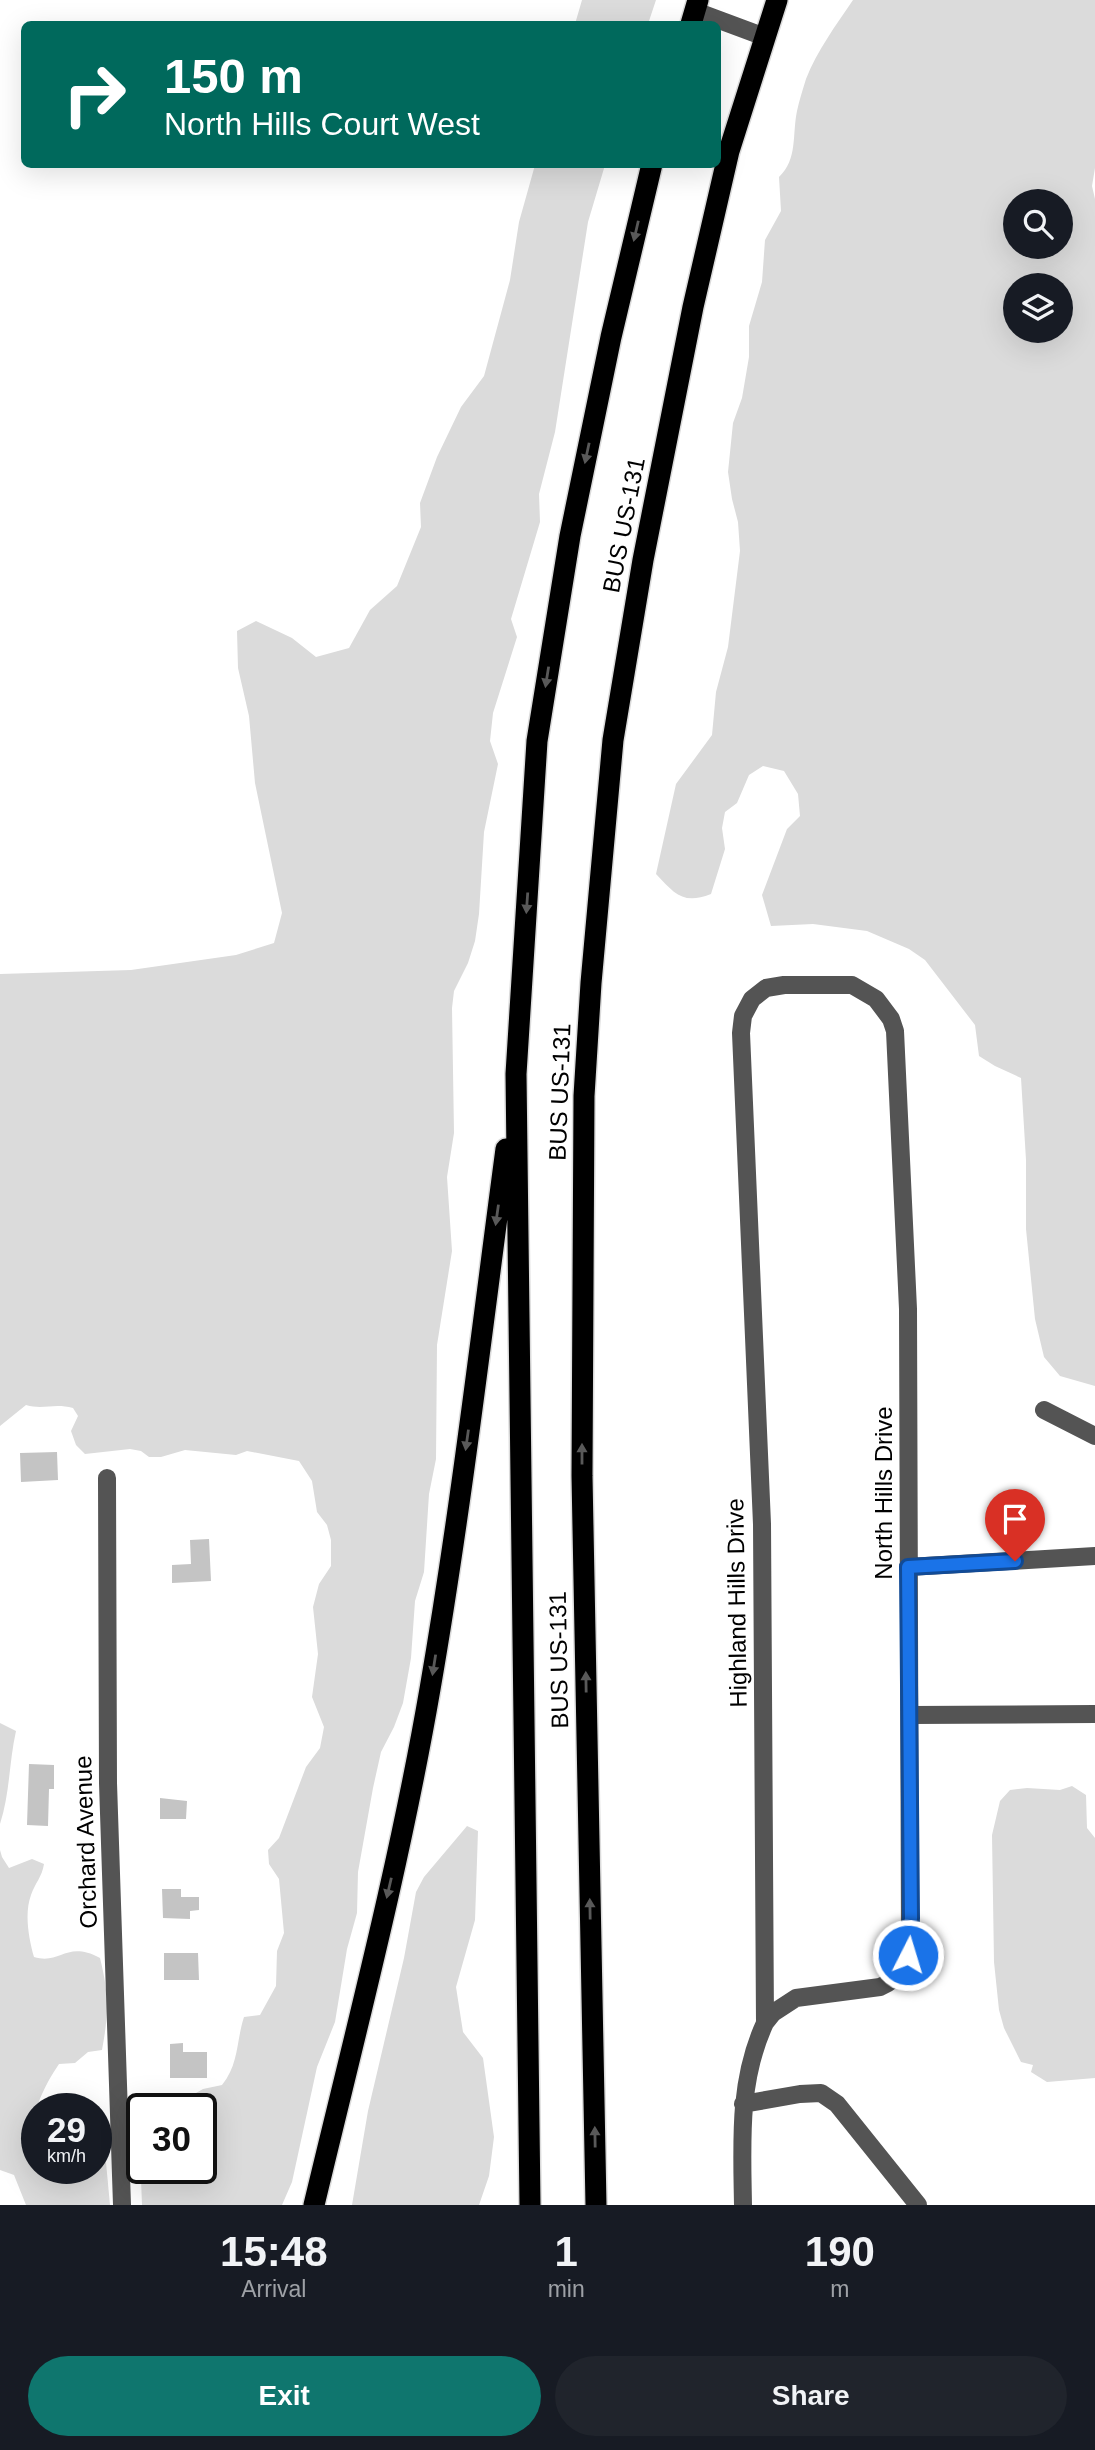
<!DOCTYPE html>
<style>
:root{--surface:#171b24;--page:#20242c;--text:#f1f3f6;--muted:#9ea1a6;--accent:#0f766e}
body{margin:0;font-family:Helvetica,sans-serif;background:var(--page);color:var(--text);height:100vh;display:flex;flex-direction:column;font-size:26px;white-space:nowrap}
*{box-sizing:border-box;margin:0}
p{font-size:23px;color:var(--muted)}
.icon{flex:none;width:38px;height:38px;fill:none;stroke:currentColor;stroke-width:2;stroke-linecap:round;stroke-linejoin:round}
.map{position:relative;height:2205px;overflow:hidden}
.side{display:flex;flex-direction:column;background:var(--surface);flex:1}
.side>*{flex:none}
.guide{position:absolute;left:21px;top:21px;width:700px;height:147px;border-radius:10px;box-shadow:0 7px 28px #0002;background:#00695c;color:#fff;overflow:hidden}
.controls{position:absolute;left:1003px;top:189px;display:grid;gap:14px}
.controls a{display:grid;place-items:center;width:70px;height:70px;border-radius:50%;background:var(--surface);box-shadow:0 7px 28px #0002;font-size:35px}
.speed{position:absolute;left:21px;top:2093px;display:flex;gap:14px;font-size:35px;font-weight:700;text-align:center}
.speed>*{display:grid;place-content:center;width:91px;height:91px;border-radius:50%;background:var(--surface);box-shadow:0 7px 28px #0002;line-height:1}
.speed small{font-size:18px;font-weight:400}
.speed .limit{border:4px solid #111;border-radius:10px;background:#fff;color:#111}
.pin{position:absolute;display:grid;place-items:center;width:60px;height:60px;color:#fff;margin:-72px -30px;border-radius:50% 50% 50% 0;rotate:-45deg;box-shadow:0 0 7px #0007}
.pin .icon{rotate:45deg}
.me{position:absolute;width:77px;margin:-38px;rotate:5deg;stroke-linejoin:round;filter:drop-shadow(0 0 5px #0008)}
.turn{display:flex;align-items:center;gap:24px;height:147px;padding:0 28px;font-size:32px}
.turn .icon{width:91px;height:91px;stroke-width:2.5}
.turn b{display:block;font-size:49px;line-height:60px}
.eta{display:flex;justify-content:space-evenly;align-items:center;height:119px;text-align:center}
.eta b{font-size:42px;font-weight:600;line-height:49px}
.primary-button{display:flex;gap:14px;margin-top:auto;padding:14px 28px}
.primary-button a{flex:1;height:80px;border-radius:42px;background:var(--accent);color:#fff;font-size:28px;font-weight:600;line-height:80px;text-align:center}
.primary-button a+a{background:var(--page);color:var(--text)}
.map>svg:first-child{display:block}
.green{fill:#dbdbdb;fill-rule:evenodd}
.building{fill:#c4c4c4}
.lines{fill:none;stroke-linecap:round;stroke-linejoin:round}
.highway-casing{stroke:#dbdbdb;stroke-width:24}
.minor{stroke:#545454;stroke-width:18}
.highway{stroke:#000;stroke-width:21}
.oneway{fill:#595959}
.route-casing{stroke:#114b97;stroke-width:18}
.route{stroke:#1a73e8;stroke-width:12}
.labels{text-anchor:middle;stroke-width:5;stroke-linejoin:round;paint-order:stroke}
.street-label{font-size:24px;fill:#000;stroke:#fff}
</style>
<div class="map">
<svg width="1095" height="2205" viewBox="0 0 1095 2205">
<rect width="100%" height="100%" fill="#fff"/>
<path class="green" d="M 582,0 L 656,0 L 648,24 L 575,24 Z
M 853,0 L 1095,0 L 1095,168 L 1092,186 L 1095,199 L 1095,1386 L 1060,1376 L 1044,1357 L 1035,1319 L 1026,1229 L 1026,1160 L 1021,1078 L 995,1066 L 979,1056 L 975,1025 L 925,960 L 909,949 L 867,931 L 813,924 L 771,926 L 762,895 L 787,829 L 800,816 L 798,794 L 784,771 L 763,766 L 749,775 L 737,803 L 725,812 L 722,828 L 725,849 L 711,894 C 683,905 675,894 656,874 L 676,784 L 712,735 L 716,692 L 728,647 L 740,551 L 738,522 L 732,499 L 728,472 L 733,423 L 742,398 L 749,357 L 749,326 L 762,282 L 765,240 L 781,211 L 779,177 C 798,159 792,135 797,111 C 799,101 803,89 806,79 C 817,51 836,25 853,0 ZM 1060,201 L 1060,247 L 1015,247 L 1015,201 ZM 1015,285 L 1060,285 L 1060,331 L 1015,331 Z
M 535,165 L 605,165 L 588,222 L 555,432 L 539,494 L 540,522 L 511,619 L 517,637 L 493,713 L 490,741 L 498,764 L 484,832 L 479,914 L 475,941 L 468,963 L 454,991 L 452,1008 L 454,1133 L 447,1177 L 452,1251 L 437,1345 L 436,1459 L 429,1494 L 424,1572 L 415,1601 L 411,1658 L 403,1703 L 394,1727 L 381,1752 L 373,1788 L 358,1872 L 357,1913 L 347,1949 L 335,2022 L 317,2067 L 292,2182 L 282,2205 L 142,2205 L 141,2179 L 145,2168 L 201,2168 L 201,2109 L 193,2109 L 196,2093 L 203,2089 L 222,2085 C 239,2064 236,2042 244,2017 L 260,2015 L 276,1986 L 277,1951 L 284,1933 L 279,1879 L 269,1864 L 268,1850 L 279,1838 L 306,1767 L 320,1748 L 324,1727 L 312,1697 L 318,1654 L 313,1607 L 319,1584 L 331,1566 L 331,1540 L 327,1525 L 317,1512 L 312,1481 L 299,1461 L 247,1451 L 236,1455 L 185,1450 L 161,1457 L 149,1457 L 141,1451 L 130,1449 L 85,1454 L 76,1445 L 71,1431 L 78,1416 L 73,1408 C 54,1403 43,1410 26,1405 L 0,1426 L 0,974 L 131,970 L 236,955 L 274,943 L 282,913 L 255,783 L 249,716 L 238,668 L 237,631 L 256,621 L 292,638 L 316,657 L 349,648 L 370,610 L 397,586 L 421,527 L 420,503 L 437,457 L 461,407 L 484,376 L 510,280 L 519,222 Z
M 0,1723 L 16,1731 C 9,1762 10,1793 0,1824 Z
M 1072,1786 L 1086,1795 L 1087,1828 L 1095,1838 L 1095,2078 L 1047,2082 L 1031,2072 L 1033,2065 L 1021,2062 L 1004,2028 L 999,2010 L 994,1962 L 992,1835 L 1000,1801 L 1010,1790 L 1027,1788 L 1060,1790 Z
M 467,1826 L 478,1831 L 475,1920 L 456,1987 L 463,2032 L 483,2058 L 494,2137 L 489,2176 L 479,2205 L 352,2205 L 368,2111 L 404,1958 L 416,1892 L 424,1877 Z
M 0,1850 L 2,1857 L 9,1868 L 32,1859 L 44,1864 C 42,1877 35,1883 31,1895 C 24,1914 29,1939 34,1957 C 61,1965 66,1940 100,1958 C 109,1995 109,2012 102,2050 L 88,2052 L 75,2063 L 59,2064 C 45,2084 35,2107 30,2131 L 37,2138 L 37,2168 L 96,2168 L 96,2133 L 107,2137 L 105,2152 L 110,2205 L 26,2205 L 14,2175 L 0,2170 Z"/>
<path class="building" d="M 57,1452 L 58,1480 L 21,1482 L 20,1453 Z
M 209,1539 L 211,1581 L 172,1583 L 172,1565 L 191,1564 L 190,1540 Z
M 29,1764 L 54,1765 L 54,1789 L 49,1789 L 48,1826 L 27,1825 Z
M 160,1798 L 187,1801 L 186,1819 L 160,1819 Z
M 162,1889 L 181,1889 L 181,1897 L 199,1897 L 199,1910 L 190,1911 L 190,1919 L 163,1918 Z
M 164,1953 L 198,1953 L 199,1980 L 164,1980 Z
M 183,2043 L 183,2052 L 207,2052 L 207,2078 L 170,2078 L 170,2044 Z"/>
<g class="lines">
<defs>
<path id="highway" d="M 691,24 L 698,0
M 314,2205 C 355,2034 400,1863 430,1689 C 461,1510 482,1329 506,1149
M 530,2205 L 516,1074 L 537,741 L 570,536 L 611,337 L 652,164
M 596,2205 L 582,1476 L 584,1096 L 591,983 L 613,740 L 643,560 L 693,307 L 729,151 L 777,0"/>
</defs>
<use href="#highway" class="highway-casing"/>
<path class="minor" d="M 695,11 L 765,37
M 1044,1410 L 1095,1436
M 107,1478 L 108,1783 L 122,2205
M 908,1567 L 1095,1556
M 911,1715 L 1095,1714
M 743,2104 L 800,2094 L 821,2093 L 837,2104 L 918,2205
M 743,2205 C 742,2143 738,2081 765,2023 L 762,1524 L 741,1033 L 743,1016 L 752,999 L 766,988 L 784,985 L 852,985 L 876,999 L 891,1019 L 895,1031 L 908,1309 L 910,1939 C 907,1961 901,1979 880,1987 L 796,1998 L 773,2013 L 765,2023"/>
<use href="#highway" class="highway"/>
</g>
<defs><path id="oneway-solid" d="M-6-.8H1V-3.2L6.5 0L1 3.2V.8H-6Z" transform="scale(1.75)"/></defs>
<g class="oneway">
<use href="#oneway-solid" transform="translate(636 231) rotate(103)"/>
<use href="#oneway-solid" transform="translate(587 453) rotate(102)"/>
<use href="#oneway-solid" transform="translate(547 677) rotate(99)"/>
<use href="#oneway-solid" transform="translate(527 903) rotate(94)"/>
<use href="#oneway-solid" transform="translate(497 1215) rotate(98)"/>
<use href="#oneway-solid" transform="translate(467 1440) rotate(98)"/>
<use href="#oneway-solid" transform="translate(582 1454) rotate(-90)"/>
<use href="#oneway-solid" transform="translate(434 1665) rotate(99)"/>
<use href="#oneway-solid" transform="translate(586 1682) rotate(-91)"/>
<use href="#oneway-solid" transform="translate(389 1888) rotate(103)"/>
<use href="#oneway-solid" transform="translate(590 1909) rotate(-91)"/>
<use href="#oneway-solid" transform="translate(595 2137) rotate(-91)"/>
</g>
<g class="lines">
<defs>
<path id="route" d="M 908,1955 L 911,1918 L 908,1567 L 1015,1561"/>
</defs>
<use href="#route" class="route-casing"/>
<use href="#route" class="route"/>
</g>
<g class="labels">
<g class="street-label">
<text transform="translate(624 525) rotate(-79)" y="8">BUS US-131</text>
<text transform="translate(560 1092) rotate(-88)" y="8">BUS US-131</text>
<text transform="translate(884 1493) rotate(-90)" y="8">North Hills Drive</text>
<text transform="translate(737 1603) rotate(-91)" y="8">Highland Hills Drive</text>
<text transform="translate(559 1660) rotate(-91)" y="8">BUS US-131</text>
<text transform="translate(86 1842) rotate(-92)" y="8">Orchard Avenue</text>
</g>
</g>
</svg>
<div class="controls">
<a><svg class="icon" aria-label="search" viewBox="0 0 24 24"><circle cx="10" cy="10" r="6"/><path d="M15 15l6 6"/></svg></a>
<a><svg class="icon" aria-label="layers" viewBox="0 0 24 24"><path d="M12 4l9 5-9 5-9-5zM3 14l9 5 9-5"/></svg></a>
</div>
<div class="speed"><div>29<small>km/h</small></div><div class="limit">30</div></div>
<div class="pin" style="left:1015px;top:1561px;background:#d93025"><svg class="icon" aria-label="arrive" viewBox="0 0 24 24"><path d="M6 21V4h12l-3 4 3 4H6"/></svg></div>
<svg class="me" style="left:908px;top:1955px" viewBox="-20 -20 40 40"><circle r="17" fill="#1a73e8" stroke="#fff" stroke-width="3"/><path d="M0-11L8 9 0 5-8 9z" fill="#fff"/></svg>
<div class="guide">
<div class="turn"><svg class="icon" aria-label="right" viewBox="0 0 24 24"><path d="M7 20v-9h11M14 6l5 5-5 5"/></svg><div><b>150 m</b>North Hills Court West</div></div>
</div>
</div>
<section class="side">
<div class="eta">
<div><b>15:48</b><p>Arrival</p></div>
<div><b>1</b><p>min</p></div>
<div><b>190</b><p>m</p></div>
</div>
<div class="primary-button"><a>Exit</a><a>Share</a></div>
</section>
